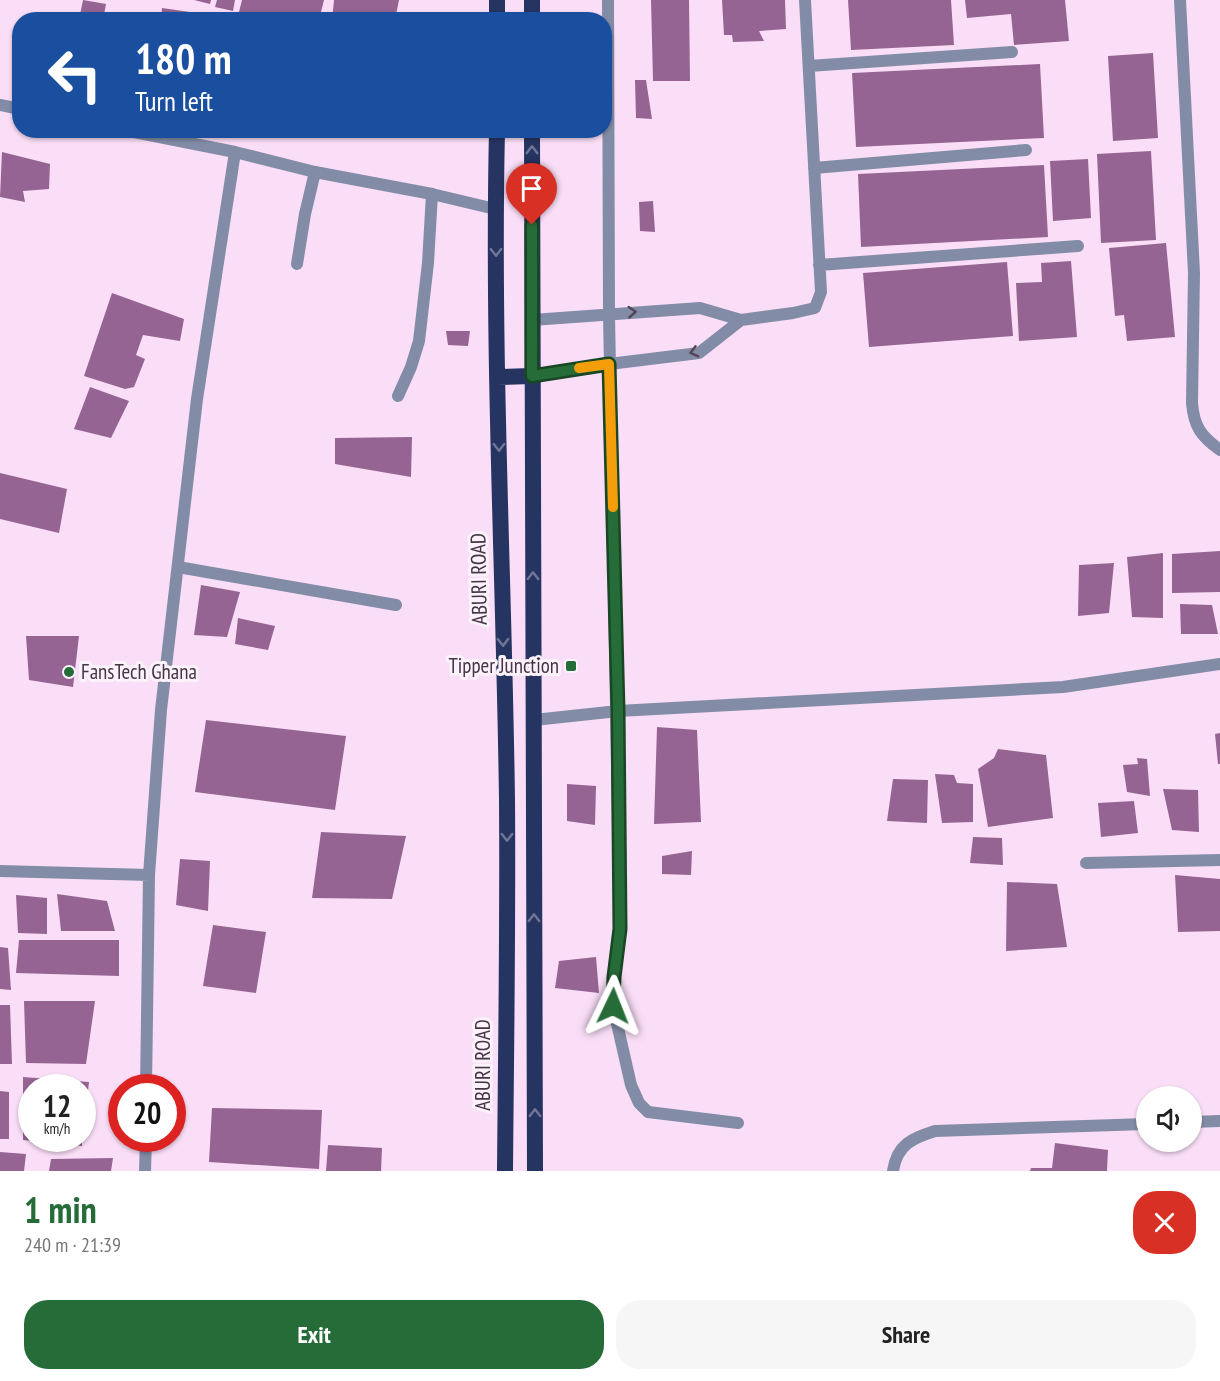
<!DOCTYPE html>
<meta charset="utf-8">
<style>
:root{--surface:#fff;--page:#f6f6f6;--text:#222;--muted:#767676;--accent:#266c38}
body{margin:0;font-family:"PT Sans Narrow",sans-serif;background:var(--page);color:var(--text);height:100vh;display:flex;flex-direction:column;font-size:22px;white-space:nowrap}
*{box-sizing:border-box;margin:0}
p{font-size:20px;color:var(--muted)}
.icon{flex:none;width:33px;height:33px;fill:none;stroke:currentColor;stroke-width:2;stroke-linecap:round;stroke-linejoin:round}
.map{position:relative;height:1171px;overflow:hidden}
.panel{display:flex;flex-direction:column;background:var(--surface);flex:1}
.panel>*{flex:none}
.banner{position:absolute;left:12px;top:12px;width:600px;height:126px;border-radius:24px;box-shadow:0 2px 4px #0004;background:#1a4fa0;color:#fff;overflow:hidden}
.buttons{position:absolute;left:1136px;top:1086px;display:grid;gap:12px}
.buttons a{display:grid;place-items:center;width:66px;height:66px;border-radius:50%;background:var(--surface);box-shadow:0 2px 4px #0004;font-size:30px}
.speed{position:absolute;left:18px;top:1074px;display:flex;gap:12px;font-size:30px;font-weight:700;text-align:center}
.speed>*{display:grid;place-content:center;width:78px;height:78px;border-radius:50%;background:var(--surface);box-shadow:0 2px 4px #0004;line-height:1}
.speed small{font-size:15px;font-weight:400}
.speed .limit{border:9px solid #d22;background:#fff;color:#111}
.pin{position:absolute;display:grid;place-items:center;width:51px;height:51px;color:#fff;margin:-62px -26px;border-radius:50% 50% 50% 0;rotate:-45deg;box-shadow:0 0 6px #0007}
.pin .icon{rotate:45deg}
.me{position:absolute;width:66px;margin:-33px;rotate:2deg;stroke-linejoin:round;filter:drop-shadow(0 0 4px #0008)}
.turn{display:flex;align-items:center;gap:21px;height:126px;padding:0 24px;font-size:27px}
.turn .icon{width:78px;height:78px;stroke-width:2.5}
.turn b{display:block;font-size:42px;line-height:51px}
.round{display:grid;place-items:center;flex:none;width:63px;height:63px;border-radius:24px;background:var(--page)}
.summary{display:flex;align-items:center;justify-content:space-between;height:102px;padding:0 24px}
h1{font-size:36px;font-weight:800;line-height:45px;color:var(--accent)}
.cta{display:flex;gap:12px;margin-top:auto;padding:12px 24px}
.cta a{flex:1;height:69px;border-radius:24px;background:var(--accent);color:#fff;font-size:24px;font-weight:800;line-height:69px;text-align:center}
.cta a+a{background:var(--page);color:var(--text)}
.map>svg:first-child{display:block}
.building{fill:#956492}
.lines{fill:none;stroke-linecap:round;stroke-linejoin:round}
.service{stroke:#838ca6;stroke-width:12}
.minor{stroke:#838ca6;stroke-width:12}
.trunk{stroke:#263462;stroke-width:16}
.oneway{stroke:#717697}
.oneway2{stroke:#534659}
.route-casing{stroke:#194624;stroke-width:15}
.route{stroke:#266c38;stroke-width:10}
.slow{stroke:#f59e0b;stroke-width:10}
.poi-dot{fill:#266c38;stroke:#fbf2fa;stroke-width:2}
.labels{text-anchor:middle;stroke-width:6;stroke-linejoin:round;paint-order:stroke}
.street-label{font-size:21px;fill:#473546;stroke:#fbf2fa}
.poi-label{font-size:21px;fill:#473546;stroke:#fbf2fa;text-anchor:end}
</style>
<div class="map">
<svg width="1220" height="1171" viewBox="0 0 1220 1171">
<rect width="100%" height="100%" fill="#fadef7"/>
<path class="building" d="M 83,0 L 106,4 L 103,20 L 79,20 Z
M 194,0 L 211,0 L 210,4 Z
M 217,0 L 235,0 L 233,11 L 215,7 Z
M 242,0 L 324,0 L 319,20 L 263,20 L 238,16 Z
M 334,0 L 399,0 L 395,20 L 332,20 Z
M 651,0 L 689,0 L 690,81 L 653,81 Z
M 722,0 L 785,0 L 786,29 L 759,31 L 764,41 L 733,42 L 732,35 L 724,35 Z
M 848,0 L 951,0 L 954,45 L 851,50 Z
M 965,0 L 1065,0 L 1069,41 L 1014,45 L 1011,14 L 967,18 Z
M 162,8 L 211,15 L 210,20 L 161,20 Z
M 1153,53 L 1158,138 L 1113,141 L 1108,56 Z
M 1040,64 L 1044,138 L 856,147 L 852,73 Z
M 635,80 L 646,80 L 652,119 L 636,118 Z
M 1151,151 L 1156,240 L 1101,243 L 1097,154 Z
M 2,152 L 50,164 L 49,189 L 23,191 L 25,202 L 0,197 Z
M 1088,159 L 1091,218 L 1053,221 L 1050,161 Z
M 1044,165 L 1048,237 L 861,247 L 858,174 Z
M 653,201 L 655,232 L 640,231 L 639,202 Z
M 1166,243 L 1175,337 L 1127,341 L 1124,315 L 1115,316 L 1109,248 Z
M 1071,261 L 1077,337 L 1019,341 L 1016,283 L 1042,282 L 1041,263 Z
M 1007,262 L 1013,336 L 869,347 L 863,273 Z
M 112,293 L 184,319 L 180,341 L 143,335 L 136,355 L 145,359 L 134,387 L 125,389 L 84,376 Z
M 446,331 L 470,331 L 468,346 L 448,345 Z
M 90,387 L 129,401 L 111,438 L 74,429 Z
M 412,437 L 411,477 L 335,464 L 335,438 Z
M 0,473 L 67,489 L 59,533 L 0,519 Z
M 1220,551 L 1220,592 L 1172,593 L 1172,554 Z
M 1163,553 L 1163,618 L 1132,617 L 1127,557 Z
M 1114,563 L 1109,613 L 1078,616 L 1079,565 Z
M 201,585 L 240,592 L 227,637 L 194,635 Z
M 1180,604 L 1212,605 L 1218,634 L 1181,634 Z
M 238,618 L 275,626 L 268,650 L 235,644 Z
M 26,636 L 79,636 L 73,687 L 29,680 Z
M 206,720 L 346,736 L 335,810 L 195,792 Z
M 657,727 L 697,730 L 701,822 L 654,824 Z
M 1220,733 L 1220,764 L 1218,764 L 1215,734 Z
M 998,749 L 1046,755 L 1053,818 L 988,827 L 978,769 L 994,758 Z
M 1137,758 L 1147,759 L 1150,796 L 1127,792 L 1123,765 L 1138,764 Z
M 935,774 L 954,775 L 957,783 L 973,784 L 973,822 L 942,823 Z
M 893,779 L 928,780 L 927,823 L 887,821 Z
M 567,784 L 596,786 L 595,825 L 567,821 Z
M 1163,789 L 1198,790 L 1199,832 L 1172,830 Z
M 1134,801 L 1138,833 L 1101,837 L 1098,803 Z
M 321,832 L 406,836 L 392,899 L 312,898 Z
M 973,837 L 1002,838 L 1003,865 L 970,863 Z
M 692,851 L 691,875 L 662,874 L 662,856 Z
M 180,859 L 210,861 L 208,911 L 176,905 Z
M 1175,875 L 1220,879 L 1220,931 L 1178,932 Z
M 1007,882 L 1057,884 L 1067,947 L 1006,951 Z
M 57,894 L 107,901 L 115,931 L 61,931 Z
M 16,895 L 47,898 L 47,934 L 18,933 Z
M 213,925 L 266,932 L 256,993 L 203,986 Z
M 19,940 L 119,940 L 119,976 L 16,973 Z
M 0,947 L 8,948 L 11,990 L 0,989 Z
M 596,957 L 599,993 L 555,988 L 559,961 Z
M 24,1001 L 95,1001 L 86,1064 L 26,1063 Z
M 0,1005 L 10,1005 L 12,1064 L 0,1064 Z
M 23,1077 L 89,1082 L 84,1126 L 82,1088 L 32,1088 L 32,1138 L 82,1138 L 82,1146 L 23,1140 Z
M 0,1091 L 9,1092 L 9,1139 L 0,1139 Z
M 212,1108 L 322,1110 L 319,1169 L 209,1162 Z
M 1055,1143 L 1108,1150 L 1107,1171 L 1030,1171 L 1031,1168 L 1052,1168 Z
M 328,1145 L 382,1148 L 381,1171 L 326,1171 Z
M 0,1152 L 26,1154 L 24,1171 L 0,1171 Z
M 113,1158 L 111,1171 L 49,1171 L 51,1159 Z"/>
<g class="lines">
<path class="service" d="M 608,0 L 609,314 L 620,929 L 614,977 L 613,1006 L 631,1085 L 639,1103 L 648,1112 L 738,1123
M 809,66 L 1012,52
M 814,168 L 1026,150
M 297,264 L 305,214 L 315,172
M 819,265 L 1078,246
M 532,320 L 700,308 L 741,320 L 793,313 L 815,308 L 821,292 L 805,0
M 532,376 L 609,364 L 699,353 L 741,320
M 398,396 L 411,367 L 419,341 L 428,263 L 432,194
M 178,567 L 396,605
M 1086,863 L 1220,860"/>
<path class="minor" d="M 1180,0 L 1194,273 L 1192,403 C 1194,427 1201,436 1220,450
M 0,105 L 20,109
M 124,130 L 235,152 L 315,172 L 432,194 L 495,209
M 534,720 L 618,711 L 1063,687 L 1220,664
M 0,871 L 149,875
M 146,1088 L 149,875 L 161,710 L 197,399 L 235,152
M 1191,1122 L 1220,1121
M 145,1171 L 146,1138
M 893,1171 C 897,1144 913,1138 935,1131 L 1146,1124"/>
<path class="trunk" d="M 497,0 L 497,20
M 532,20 L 532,0
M 497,130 C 492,354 504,577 507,800 C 508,923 506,1047 505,1171
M 532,130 L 535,1171
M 497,377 L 532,376"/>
</g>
<defs><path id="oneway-chevron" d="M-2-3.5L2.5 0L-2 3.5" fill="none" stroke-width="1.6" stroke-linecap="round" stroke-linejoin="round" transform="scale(1.5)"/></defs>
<g class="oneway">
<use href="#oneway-chevron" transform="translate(532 150) rotate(-90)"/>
<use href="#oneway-chevron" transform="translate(496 252) rotate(89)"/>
<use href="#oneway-chevron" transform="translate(499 447) rotate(89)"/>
<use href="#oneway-chevron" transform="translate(533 576) rotate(-90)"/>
<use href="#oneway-chevron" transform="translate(503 642) rotate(89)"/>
<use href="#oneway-chevron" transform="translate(507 837) rotate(90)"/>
<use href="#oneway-chevron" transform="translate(534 918) rotate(-90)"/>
<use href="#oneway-chevron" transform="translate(535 1113) rotate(-90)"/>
</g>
<g class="oneway2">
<use href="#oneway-chevron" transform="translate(632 312) rotate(-4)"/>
<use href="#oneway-chevron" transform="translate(694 352) rotate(165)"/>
</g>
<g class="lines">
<defs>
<path id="route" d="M 532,225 L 532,376 L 609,364 L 618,711 L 620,929 L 614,977 L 613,1006"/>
</defs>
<use href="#route" class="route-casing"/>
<use href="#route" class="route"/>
<path class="slow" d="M 579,368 L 609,364 L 613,507"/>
</g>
<g class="poi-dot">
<rect x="565" y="660" width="12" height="12" rx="3"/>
<circle cx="69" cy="672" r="6"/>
</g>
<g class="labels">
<g class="street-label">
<text transform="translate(479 579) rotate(-91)" y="7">ABURI ROAD</text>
<text transform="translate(483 1065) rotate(-90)" y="7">ABURI ROAD</text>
</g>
<g class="poi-label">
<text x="559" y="673">Tipper Junction</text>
<text x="81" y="679" text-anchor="start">FansTech Ghana</text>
</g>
</g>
</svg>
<div class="buttons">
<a><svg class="icon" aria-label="sound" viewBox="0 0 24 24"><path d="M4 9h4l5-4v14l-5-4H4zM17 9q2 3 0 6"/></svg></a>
</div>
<div class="speed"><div>12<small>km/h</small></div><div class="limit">20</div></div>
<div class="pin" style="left:532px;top:225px;background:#d93025"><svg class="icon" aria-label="arrive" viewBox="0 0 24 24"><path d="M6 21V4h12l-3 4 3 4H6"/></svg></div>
<svg class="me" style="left:613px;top:1006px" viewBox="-20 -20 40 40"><path d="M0-17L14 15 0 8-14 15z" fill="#266c38" stroke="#fff" stroke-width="4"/></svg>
<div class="banner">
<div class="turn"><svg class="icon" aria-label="left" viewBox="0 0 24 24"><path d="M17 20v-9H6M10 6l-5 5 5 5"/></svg><div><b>180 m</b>Turn left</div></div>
</div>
</div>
<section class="panel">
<div class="summary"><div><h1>1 min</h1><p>240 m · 21:39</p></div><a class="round" style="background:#d93025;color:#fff"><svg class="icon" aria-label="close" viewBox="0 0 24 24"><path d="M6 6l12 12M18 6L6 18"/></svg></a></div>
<div class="cta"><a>Exit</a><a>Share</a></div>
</section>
